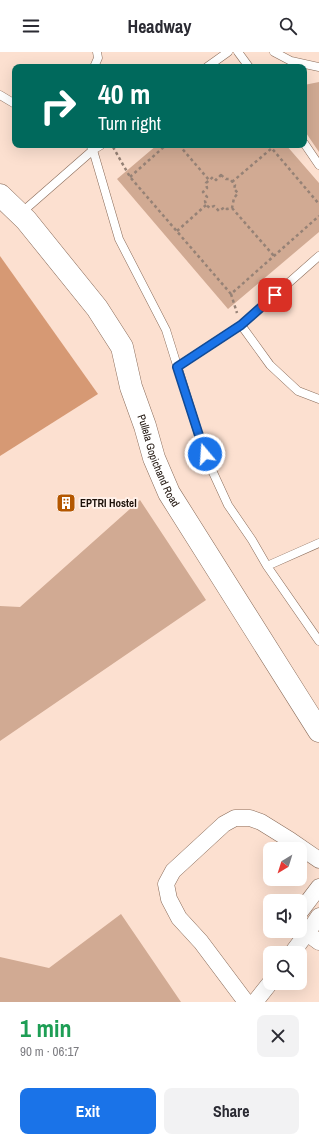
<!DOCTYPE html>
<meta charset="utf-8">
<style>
:root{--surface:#fff;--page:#f2f2f3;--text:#2b2b33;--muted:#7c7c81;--accent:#1a73e8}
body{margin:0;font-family:"Archivo Narrow",sans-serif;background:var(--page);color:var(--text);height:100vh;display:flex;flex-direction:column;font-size:15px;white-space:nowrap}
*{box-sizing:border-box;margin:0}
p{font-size:13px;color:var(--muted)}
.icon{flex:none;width:22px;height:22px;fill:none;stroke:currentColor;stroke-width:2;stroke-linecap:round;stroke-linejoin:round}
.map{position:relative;height:950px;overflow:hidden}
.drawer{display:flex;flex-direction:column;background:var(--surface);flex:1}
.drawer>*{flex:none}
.hud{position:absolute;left:12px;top:12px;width:295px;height:84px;border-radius:8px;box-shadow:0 4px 16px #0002;background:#00695c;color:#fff;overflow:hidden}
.needle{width:26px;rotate:218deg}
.tools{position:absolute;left:263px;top:790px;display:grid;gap:8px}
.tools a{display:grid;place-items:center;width:44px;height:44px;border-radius:8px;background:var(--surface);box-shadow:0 4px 16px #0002;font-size:20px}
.pin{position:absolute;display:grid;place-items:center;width:34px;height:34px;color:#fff;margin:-17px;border-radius:8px;box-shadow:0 2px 6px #0006}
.me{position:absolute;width:44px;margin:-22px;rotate:342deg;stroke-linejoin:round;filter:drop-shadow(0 0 3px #0008)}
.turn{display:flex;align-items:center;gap:14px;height:84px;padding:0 20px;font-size:18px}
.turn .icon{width:52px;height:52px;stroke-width:2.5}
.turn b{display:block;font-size:28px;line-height:34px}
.round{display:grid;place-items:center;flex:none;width:42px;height:42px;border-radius:8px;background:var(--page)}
.headline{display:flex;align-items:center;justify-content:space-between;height:68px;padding:0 20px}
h1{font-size:24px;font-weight:800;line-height:30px;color:#1e9e55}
.action{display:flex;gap:8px;margin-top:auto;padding:8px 20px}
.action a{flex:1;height:46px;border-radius:8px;background:var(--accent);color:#fff;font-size:16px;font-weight:800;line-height:46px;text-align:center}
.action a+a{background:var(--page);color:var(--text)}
header{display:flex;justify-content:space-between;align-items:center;height:52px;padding:0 20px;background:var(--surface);font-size:18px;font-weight:800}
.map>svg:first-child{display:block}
.green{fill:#d1aa93}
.water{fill:#d69974}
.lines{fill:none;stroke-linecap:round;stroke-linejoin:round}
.lane-casing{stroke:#896b59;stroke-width:9}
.street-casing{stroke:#896b59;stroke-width:17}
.secondary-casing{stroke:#896b59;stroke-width:23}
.path{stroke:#968276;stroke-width:2.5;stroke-dasharray:3 3;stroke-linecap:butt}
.lane{stroke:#fff;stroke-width:8}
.street{stroke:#fff;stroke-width:16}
.secondary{stroke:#fff;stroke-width:22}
.route-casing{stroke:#114b97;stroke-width:10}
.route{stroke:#1a73e8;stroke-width:7}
.labels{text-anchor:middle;stroke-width:4;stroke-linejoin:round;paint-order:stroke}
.street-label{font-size:11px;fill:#1c110a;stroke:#fff0e8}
.poi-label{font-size:11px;font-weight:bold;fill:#1c110a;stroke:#fff0e8;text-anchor:start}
</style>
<header><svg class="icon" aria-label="menu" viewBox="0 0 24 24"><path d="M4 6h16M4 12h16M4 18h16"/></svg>Headway<svg class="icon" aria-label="search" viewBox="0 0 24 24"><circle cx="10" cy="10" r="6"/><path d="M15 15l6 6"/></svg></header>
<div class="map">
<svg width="319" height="950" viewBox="0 0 319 950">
<rect width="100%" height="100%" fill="#fce0d0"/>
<path class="green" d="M 319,30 L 319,100 L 304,78 L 304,33 Z
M 157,93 L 286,93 L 319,131 L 319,180 L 228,257 L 117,127 Z
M 140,448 L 206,548 L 0,689 L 0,554 L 20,555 Z
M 121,862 L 181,950 L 0,950 L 0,905 L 49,916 Z"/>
<path class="water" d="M 0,204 L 98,342 L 0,404 Z"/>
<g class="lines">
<defs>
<path id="lane" d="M 238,0 L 249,15
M 274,0 L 291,9 L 319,15
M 94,15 L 98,6 L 97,0
M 207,15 L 228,0
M 0,43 L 15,52
M 304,91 L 319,113
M 101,93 L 93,98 L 119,187 L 166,278 L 205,403 L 228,453 L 252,488 L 267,514 L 319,589
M 21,161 L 93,98 L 90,93
M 241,273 L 319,204
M 177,315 L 241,273 L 270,313 L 298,339 L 319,347
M 267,514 L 319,491"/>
<path id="street" d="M 300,860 L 319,835
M 313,873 L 319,864
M 292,901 L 307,881 L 319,890
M 246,950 L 201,890 L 179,866 L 169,847 L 166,832 L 173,819 L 224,772 L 235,766 L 250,766 L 261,770 L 290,788 L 319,808
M 255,950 L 270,931"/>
<g id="secondary">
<path id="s1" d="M 0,143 L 26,168 L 97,256 L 122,295 L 131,335 L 145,374 L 154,406 L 169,441 L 319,679"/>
</g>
</defs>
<use href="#lane" class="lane-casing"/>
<use href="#street" class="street-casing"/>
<use href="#secondary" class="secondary-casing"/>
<path class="path" d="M 179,93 L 209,128
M 269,93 L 319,152
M 113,95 L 130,125 L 231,242 L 319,164
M 221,123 L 226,127 L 230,127 L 235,133 L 234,137 L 238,141 L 234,146 L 232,156 L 227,157 L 225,155 L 219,159 L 214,154 L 210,156 L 206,153 L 205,149 L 207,145 L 203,140 L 207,136 L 206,131 L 213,125 L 216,128 Z
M 130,125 L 166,93
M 232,130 L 272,96
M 232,156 L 274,204
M 177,179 L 206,153
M 231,242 L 237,261"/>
<use href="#lane" class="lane"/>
<use href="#street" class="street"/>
<use href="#secondary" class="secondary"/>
</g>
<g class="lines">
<defs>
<path id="route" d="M 205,402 L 177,315 L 241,273 L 275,243"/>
</defs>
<use href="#route" class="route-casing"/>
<use href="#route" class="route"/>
</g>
<defs>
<symbol id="building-square" viewBox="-11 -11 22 22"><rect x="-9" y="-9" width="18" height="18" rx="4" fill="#b45700" stroke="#fff0e8"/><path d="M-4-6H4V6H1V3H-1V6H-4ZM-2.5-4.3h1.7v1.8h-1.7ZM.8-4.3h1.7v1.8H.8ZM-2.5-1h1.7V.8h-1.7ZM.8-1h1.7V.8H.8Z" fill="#fff"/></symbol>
</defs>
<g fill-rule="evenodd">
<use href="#building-square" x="55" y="440" width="22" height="22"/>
</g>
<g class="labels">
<g class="street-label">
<text dy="4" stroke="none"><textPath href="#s1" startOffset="315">Pullela Gopichand Road</textPath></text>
</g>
<g class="poi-label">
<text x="80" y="455">EPTRI Hostel</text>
</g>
</g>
</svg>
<div class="tools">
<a><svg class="needle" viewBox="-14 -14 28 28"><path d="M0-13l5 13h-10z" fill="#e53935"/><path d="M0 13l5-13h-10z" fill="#7c7c81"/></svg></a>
<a><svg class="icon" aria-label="sound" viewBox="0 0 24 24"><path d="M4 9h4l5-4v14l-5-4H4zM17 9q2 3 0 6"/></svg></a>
<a><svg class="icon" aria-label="search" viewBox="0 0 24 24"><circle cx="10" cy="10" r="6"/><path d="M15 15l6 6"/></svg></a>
</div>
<div class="pin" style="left:275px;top:243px;background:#d93025"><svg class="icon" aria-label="arrive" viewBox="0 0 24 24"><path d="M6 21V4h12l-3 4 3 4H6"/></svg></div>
<svg class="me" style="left:205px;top:402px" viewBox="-20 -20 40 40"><circle r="17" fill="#1a73e8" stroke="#fff" stroke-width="3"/><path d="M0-11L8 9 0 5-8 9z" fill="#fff"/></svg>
<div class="hud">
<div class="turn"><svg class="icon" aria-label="right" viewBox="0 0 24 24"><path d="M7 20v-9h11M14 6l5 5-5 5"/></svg><div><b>40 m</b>Turn right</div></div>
</div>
</div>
<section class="drawer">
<div class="headline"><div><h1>1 min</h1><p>90 m · 06:17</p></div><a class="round"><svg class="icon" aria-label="close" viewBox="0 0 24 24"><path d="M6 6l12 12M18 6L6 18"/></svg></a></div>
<div class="action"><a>Exit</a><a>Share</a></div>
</section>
